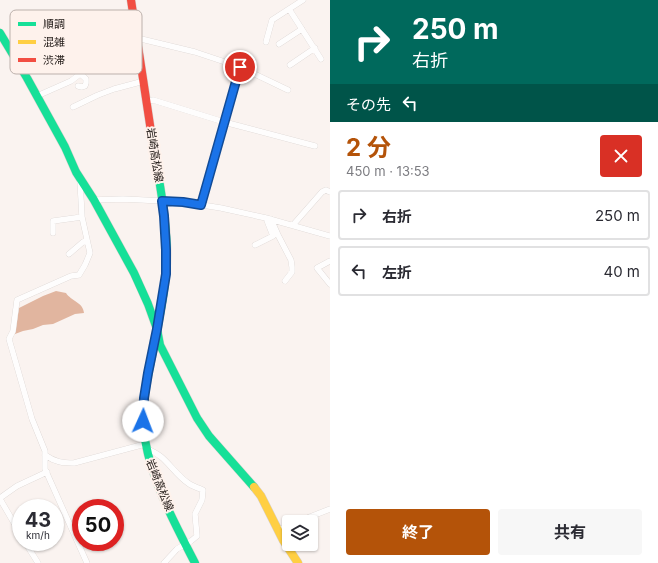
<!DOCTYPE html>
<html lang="ja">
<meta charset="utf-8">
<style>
:root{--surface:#fff;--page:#f7f7f7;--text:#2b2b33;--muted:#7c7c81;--line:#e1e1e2;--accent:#b45309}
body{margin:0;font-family:Inter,"Noto Sans JP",sans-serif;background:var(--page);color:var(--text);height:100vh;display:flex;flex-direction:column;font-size:15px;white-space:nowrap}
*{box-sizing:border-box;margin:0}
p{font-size:13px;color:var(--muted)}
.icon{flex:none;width:22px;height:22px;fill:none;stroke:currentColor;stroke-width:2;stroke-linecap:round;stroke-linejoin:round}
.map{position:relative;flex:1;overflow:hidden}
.side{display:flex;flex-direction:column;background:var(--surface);width:328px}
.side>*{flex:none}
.hud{background:#00695c;color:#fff;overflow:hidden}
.controls{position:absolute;left:282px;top:515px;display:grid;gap:8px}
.controls a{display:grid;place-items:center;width:36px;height:36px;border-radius:4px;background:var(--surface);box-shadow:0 1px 3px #0004;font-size:20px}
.speed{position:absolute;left:12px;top:499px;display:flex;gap:8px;font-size:20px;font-weight:700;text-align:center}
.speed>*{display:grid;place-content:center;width:52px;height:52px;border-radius:50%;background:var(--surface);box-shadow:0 1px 3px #0004;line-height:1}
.speed small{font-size:10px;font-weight:400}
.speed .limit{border:6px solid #d22;background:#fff;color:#111}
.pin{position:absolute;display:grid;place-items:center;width:34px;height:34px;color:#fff;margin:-17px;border:2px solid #fff;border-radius:50%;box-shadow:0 1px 4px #0007}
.me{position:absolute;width:44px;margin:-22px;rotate:2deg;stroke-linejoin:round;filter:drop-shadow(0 0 3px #0008)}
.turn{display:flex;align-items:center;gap:14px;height:84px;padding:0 16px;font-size:18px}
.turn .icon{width:52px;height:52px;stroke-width:2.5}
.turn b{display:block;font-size:28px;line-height:34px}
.then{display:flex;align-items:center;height:38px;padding:0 16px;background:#0003;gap:8px;font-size:15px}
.round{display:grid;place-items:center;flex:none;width:42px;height:42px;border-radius:4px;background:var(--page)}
.headline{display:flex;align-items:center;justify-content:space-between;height:68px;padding:0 16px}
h1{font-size:24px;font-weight:700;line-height:30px;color:var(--accent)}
.primary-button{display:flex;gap:8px;margin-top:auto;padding:8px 16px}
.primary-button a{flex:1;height:46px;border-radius:4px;background:var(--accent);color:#fff;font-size:16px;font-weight:700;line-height:46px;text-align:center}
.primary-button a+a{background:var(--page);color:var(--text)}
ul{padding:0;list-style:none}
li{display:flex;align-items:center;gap:12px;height:50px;margin:0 8px 6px;padding:0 8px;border:2px solid var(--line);border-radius:4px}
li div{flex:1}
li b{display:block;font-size:15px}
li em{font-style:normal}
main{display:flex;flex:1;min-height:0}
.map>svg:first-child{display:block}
.water{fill:#e1b59f}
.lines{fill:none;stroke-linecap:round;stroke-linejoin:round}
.street-casing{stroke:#d7d0cd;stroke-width:6}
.fast-casing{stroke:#d7d0cd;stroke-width:9}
.slow-casing{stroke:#d7d0cd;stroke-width:9}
.jam-casing{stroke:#d7d0cd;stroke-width:9}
.street{stroke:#fefdfd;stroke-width:5.5}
.fast{stroke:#16e098;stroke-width:8}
.slow{stroke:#ffcf43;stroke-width:8}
.jam{stroke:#f24e42;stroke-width:8}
.route-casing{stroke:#114b97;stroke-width:10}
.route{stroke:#1a73e8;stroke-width:7}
.labels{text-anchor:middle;stroke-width:4;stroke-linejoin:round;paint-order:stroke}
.street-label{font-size:11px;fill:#211a17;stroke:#fef2ec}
.key{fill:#fef2ec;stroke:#bcb1ac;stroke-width:1}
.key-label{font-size:11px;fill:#211a17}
</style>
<main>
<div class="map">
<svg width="330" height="563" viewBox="0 0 330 563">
<rect width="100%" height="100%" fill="#faf3f0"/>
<path class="water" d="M 56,291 L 66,293 C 71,301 83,302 84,313 L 75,314 L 53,324 L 43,325 L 33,329 L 23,331 L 15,334 L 19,308 L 43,296 Z"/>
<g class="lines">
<defs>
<path id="street" d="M 289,9 L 321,59
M 266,42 L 272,20 L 303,0
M 279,44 L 302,29
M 290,65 L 315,48
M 78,86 L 82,87 L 85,86 L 86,83 L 86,79 C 79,73 73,68 77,59 L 82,57 L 87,56 L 95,54 L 106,48 L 111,47 L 137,38 L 195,52 L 240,67 L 288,90
M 37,96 L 71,81 L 80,74
M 147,101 L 153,100 L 224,122 L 315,146
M 73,107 L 98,95 L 114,89 L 144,81
M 80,180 L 82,217 L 90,253 L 85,265 L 79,275 L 71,276 L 17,300 L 13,331 L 9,339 L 32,419 L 45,451 L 45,469 L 87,563
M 94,200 L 123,199 L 183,202 L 221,208 L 266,218 L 330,236
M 201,205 L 240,67
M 271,219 L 278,235 L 291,260 L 292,267 L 292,272 L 285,281
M 293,225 L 322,192 L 326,190 L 330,192
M 53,233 L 53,221 L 82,217
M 255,245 L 273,236 L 266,218
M 69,254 L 83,242 L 87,241
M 330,261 L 317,268 L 330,284
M 147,449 C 166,455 172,472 188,483 C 192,486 198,488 203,490 L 202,500 L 195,514 L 197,536 L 191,541 L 177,549 L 164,563
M 45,455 C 55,462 62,463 74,463 L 145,444
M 0,498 L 17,486 L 47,472
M 0,499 L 21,535
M 297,522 L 330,509
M 278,530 L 289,525
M 25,542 L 38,563"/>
<path id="fast" d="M 0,33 L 27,78 L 65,147 L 76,172 L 94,200 L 134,273 L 148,304 L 157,329 L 160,345 L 197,418 L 209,436 L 254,487
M 152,138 C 159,181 170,231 166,273 C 164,299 158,325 153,351 C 147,380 140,410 145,440 C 153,484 175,524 195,563"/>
<path id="slow" d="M 254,487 L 261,496 L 283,540 L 298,563"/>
<path id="jam" d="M 131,0 L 152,138"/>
</defs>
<use href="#street" class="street-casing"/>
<use href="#fast" class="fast-casing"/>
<use href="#slow" class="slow-casing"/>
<use href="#jam" class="jam-casing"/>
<use href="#street" class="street"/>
<use href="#fast" class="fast"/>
<use href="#slow" class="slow"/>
<use href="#jam" class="jam"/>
</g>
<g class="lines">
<defs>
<path id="route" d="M 143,421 L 144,398 L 148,373 L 157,329 L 166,274 L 166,250 L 164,216 L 162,201 L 183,202 L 201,205 L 240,67"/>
</defs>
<use href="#route" class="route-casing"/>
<use href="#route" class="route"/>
</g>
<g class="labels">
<g class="street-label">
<text transform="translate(155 155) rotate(81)" y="4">岩崎高松線</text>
<text transform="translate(160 485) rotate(68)" y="4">岩崎高松線</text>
</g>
</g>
<rect x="10" y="10" width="132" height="64" rx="6" class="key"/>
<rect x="18" y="22" width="18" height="4" fill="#16e098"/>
<rect x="18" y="40" width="18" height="4" fill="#ffcf43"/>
<rect x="18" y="58" width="18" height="4" fill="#f24e42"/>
<g class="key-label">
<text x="43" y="28">順調</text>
<text x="43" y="46">混雑</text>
<text x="43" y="64">渋滞</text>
</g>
</svg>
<div class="controls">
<a><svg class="icon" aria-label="layers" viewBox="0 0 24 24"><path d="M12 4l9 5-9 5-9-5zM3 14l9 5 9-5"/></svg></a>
</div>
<div class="speed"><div>43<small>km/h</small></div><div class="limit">50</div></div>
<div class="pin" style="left:240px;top:67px;background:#d93025"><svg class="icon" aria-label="arrive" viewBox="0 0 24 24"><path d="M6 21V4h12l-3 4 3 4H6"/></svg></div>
<svg class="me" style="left:143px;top:421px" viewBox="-20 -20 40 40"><circle r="19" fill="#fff"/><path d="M0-13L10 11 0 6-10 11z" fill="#1a73e8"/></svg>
</div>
<section class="side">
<div class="hud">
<div class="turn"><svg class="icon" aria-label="right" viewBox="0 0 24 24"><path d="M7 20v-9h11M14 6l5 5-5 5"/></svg><div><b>250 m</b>右折</div></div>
<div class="then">その先<svg class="icon" aria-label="left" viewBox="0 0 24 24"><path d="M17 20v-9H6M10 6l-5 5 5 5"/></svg></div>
</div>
<div class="headline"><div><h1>2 分</h1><p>450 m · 13:53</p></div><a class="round" style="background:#d93025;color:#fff"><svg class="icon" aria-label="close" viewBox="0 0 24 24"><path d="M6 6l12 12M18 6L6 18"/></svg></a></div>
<ul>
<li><svg class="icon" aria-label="right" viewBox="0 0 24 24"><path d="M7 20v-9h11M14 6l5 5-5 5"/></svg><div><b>右折</b></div><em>250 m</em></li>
<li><svg class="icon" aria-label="left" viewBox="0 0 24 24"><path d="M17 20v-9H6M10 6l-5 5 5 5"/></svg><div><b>左折</b></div><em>40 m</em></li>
</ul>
<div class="primary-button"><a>終了</a><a>共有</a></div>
</section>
</main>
